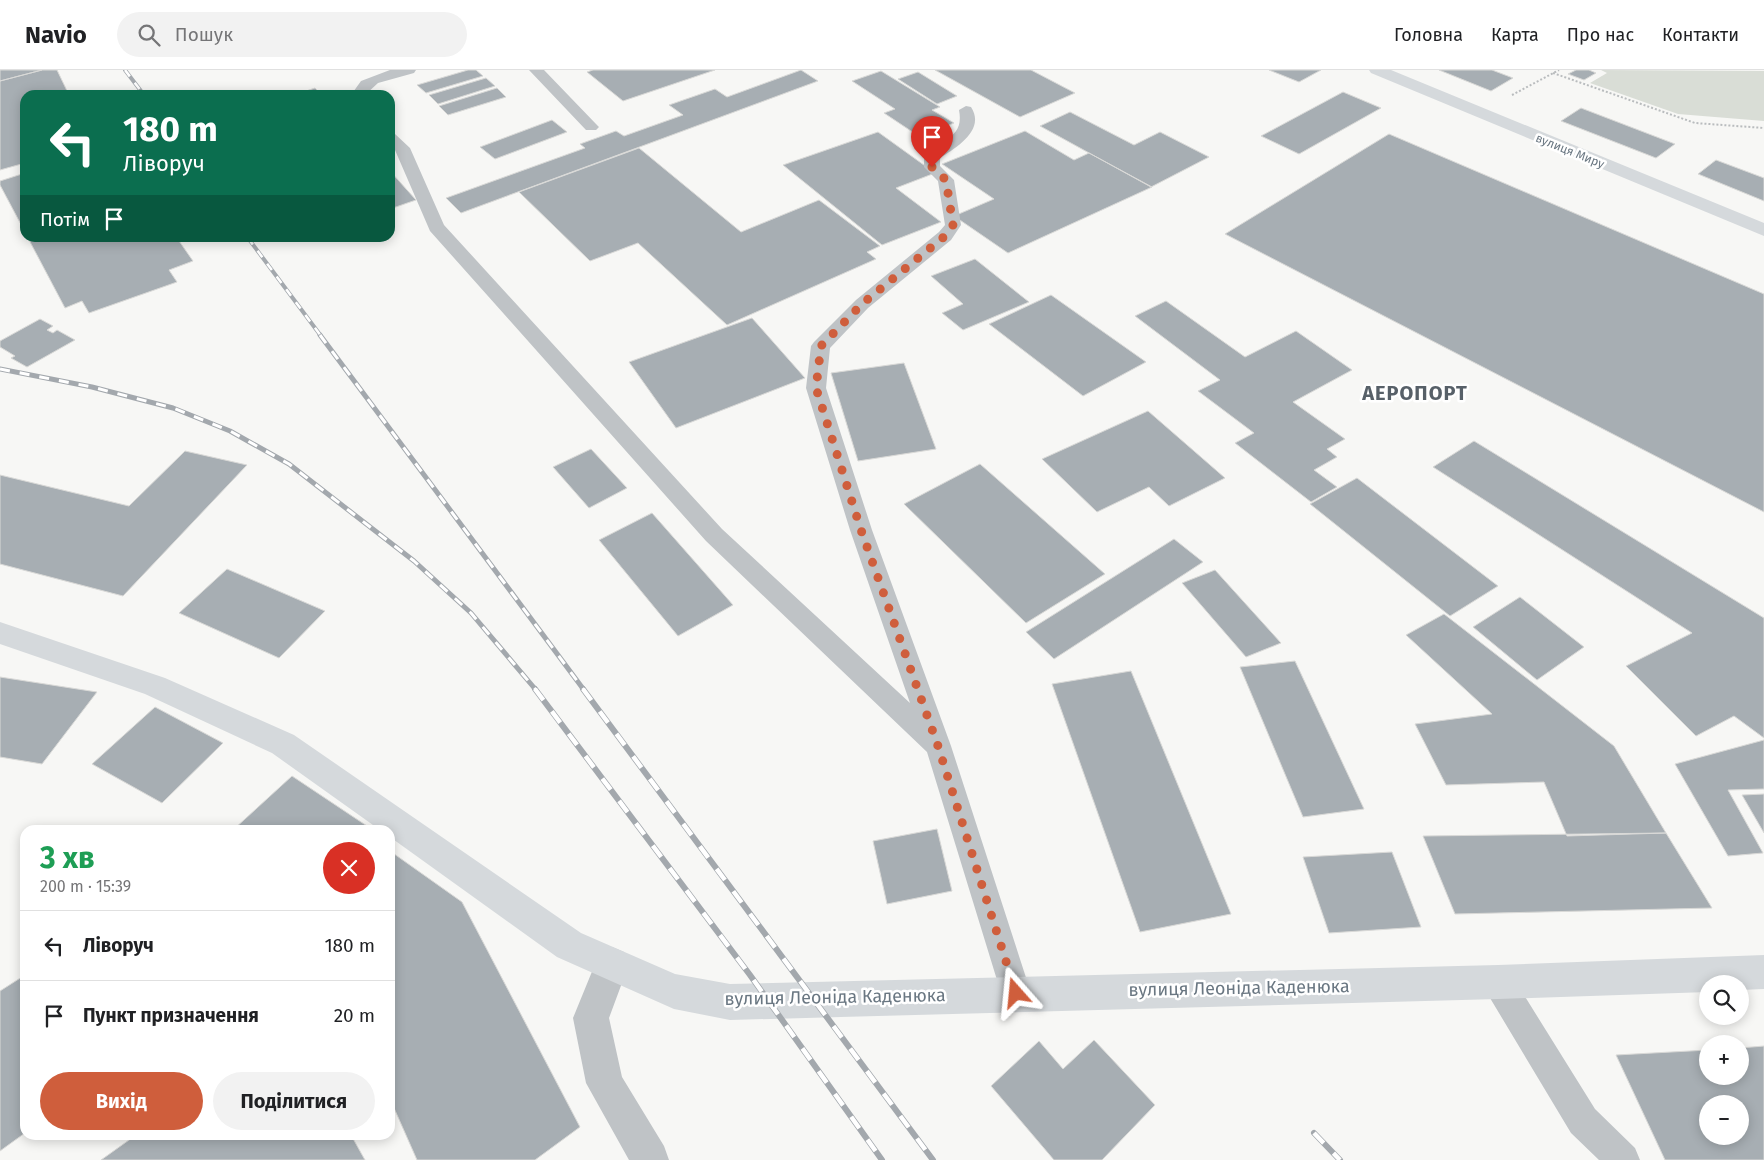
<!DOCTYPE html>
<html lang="uk">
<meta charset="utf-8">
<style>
:root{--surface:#fff;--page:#f2f2f2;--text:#202124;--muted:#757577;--line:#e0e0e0;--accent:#cf5e3c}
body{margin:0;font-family:"Fira Sans",sans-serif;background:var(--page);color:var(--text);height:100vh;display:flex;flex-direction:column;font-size:19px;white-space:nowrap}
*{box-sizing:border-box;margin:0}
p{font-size:16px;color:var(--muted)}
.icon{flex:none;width:28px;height:28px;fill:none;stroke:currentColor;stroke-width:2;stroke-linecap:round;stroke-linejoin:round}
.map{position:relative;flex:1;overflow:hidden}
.side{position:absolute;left:20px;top:755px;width:375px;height:315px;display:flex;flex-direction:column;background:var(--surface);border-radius:15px;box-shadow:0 2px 12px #0003}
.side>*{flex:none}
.banner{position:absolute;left:20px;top:20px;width:375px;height:152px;border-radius:15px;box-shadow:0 2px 12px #0003;background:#0b6e4f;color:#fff;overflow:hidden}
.buttons{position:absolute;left:1699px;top:905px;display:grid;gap:10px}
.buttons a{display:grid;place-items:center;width:50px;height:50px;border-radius:50%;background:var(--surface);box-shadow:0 2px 12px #0003;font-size:25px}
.pin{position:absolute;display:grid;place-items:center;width:42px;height:42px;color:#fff;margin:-51px -21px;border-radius:50% 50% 50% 0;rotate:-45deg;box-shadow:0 0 5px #0007}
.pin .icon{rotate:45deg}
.me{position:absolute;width:55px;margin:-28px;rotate:342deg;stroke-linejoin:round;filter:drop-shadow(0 0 4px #0008)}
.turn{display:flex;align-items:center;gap:18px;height:105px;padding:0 20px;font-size:22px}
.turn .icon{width:65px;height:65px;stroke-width:2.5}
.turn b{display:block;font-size:35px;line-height:42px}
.then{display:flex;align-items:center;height:48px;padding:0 20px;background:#0003;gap:10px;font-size:19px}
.round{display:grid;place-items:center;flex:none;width:52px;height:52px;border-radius:26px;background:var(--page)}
.overview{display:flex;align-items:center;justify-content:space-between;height:85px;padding:0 20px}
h1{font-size:30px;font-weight:700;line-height:38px;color:#1e9e55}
.button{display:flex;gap:10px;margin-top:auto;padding:10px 20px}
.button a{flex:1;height:58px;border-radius:30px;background:var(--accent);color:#fff;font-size:20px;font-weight:700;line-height:58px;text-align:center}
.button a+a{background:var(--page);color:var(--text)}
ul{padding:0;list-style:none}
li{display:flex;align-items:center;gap:15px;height:70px;padding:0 20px;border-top:1px solid var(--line)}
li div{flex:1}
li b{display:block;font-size:19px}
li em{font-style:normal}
header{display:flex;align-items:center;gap:30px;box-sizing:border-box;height:70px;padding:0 25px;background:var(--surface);border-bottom:1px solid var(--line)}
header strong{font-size:24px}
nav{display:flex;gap:28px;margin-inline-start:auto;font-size:18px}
.search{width:350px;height:45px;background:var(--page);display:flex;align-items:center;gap:12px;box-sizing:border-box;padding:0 18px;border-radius:28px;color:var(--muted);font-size:19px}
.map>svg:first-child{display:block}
.green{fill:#d9ddd6}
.building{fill:#a7aeb3;stroke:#d9d9d7;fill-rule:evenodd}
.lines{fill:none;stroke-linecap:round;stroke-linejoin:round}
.path{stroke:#b9bcbe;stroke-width:2;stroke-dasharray:2 2;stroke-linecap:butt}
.lane{fill:#bfc3c6;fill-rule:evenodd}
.street{fill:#bfc3c6;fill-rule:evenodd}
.secondary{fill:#d5d9dc;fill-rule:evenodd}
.rail-far2-casing{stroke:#a3a8ad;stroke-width:4}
.rail-far1-casing{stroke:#a3a8ad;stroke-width:5}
.rail-casing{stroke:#a3a8ad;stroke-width:6}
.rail-far2{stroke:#fff;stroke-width:2.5;stroke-dasharray:8;stroke-linecap:butt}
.rail-far1{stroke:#fff;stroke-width:3;stroke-dasharray:10;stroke-linecap:butt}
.rail{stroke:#fff;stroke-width:4.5;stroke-dasharray:14;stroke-linecap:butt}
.route{stroke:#cf5e3c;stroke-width:9;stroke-dasharray:0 16.2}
.labels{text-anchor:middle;stroke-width:5;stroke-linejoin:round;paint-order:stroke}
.far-street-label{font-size:12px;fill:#6a7782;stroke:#fff}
.near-street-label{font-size:18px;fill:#6a7782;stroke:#fff}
.district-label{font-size:20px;font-weight:bold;letter-spacing:1px;fill:#576068;stroke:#fff}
</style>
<header>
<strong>Navio</strong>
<div class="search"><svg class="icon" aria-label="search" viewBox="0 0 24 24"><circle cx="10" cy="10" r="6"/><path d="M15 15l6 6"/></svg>Пошук</div>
<nav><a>Головна</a><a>Карта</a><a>Про нас</a><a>Контакти</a></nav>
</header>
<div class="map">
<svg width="1764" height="1090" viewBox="0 0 1764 1090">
<rect width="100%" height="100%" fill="#f7f7f5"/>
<path class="green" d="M 1601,0 L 1764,1 L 1764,51 L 1678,44 L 1590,13 L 1607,3 Z"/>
<path class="building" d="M 0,0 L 42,0 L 0,11 Z
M 42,0 L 57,0 L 69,25 L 25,25 L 25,93 L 0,100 L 0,11 Z
M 468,0 L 476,0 L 483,6 L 426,23 L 417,15 Z
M 593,0 L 715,0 L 623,31 L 587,2 Z
M 801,0 L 818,11 L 461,143 L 446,128 L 585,78 L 580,74 L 616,61 L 624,66 L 683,45 L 669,35 L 715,19 L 727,27 Z
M 935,0 L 1031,0 L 1075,23 L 1020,47 Z
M 1269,0 L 1321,0 L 1299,12 Z
M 1439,0 L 1492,0 L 1513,8 L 1491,21 Z
M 1576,0 L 1589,0 L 1596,3 L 1584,10 L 1568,4 Z
M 881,1 L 940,37 L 932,40 L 954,53 L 920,67 L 884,43 L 895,39 L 852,11 Z
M 918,2 L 957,26 L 937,34 L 898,9 Z
M 486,8 L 495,16 L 438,34 L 429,25 Z
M 315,18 L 322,25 L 297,24 Z
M 497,18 L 506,27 L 448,45 L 439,36 Z
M 1343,22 L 1381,38 L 1299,84 L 1261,66 Z
M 1581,38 L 1675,74 L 1656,88 L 1561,51 Z
M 1070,42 L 1134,75 L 1160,62 L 1209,87 L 1151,117 L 1040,56 Z
M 552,50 L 567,62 L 495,89 L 480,77 Z
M 1025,61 L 1074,90 L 1089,83 L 1152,117 L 1008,183 L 954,146 L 994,129 L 942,94 Z
M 878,62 L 935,103 L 896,118 L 941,152 L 882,175 L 783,95 Z
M 1389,64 L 1764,224 L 1764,442 L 1225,164 Z
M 639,78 L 741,162 L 819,130 L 880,176 L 867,182 L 876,189 L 727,255 L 638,173 L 590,191 L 519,122 Z
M 1716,90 L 1764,108 L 1764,131 L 1698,104 Z
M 390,101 L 416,130 L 390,139 Z
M 25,103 L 25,162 L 0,115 L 0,111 Z
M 28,168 L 177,168 L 193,191 L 169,200 L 177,212 L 89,243 L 82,231 L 65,238 Z
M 975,189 L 1029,232 L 963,260 L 942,243 L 963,234 L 931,206 Z
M 1051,225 L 1146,292 L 1083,326 L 989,254 Z
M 1166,231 L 1245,287 L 1296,261 L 1352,300 L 1293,332 L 1345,369 L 1327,379 L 1337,387 L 1314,400 L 1337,417 L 1311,432 L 1235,373 L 1254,363 L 1198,321 L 1220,310 L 1135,246 Z
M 752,248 L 805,308 L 676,358 L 629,292 Z
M 40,249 L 53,256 L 47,260 L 53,263 L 57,260 L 75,270 L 27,297 L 11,288 L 15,286 L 0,277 L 0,271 Z
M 904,293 L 936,379 L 858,391 L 831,303 Z
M 1148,341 L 1225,408 L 1169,436 L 1149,417 L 1097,442 L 1042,389 Z
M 1474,371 L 1764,548 L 1764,668 L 1734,646 L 1696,666 L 1626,596 L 1692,563 L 1433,397 Z
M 591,379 L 627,418 L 589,438 L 553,397 Z
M 185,381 L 247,395 L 123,526 L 0,494 L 0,405 L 129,436 Z
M 980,394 L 1105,504 L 1026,553 L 904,434 Z
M 1357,408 L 1498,516 L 1450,546 L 1310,434 Z
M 652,443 L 733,535 L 678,566 L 599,470 Z
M 1174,469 L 1203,492 L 1054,589 L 1026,562 Z
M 227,499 L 325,541 L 279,588 L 179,543 Z
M 1215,500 L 1281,573 L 1246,587 L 1182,513 Z
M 1520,527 L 1584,577 L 1537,610 L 1473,557 Z
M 1444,544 L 1614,676 L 1666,763 L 1567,766 L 1544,712 L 1446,715 L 1415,654 L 1492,644 L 1406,565 Z
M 1295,591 L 1364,739 L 1303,747 L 1240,597 Z
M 1131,601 L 1231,844 L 1140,862 L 1052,614 Z
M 0,607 L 97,622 L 42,694 L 0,687 Z
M 155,637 L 223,673 L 162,733 L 92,694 Z
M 1764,670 L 1764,719 L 1728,720 L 1763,783 L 1728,786 L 1675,694 Z
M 292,706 L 373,760 L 233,760 Z
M 1764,724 L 1764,763 L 1742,725 Z
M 937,759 L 952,821 L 887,834 L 873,771 Z
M 1666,763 L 1712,838 L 1455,844 L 1423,766 Z
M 390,781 L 462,832 L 580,1057 L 535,1090 L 417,1090 L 390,1029 Z
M 1392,782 L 1421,857 L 1329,863 L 1303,787 Z
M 25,905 L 25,1063 L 0,1081 L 0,921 Z
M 1094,970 L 1155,1035 L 1102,1090 L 1054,1090 L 991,1016 L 1039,971 L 1063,999 Z
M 1764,976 L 1764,1090 L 1665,1090 L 1616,985 L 1708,980 L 1708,1006 L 1740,1006 L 1740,978 ZM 1708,1034 L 1740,1034 L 1740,1066 L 1708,1066 Z
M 136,1065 L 351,1065 L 365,1090 L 101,1090 Z"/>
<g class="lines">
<path class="path" d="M 1553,3 L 1695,53 L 1764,58
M 1512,25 L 1559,0"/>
<path class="lane" d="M 390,0 L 416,0 L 414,3 L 378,13 L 365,25 L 351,25 L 361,11 Z
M 529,0 L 544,0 L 596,54 L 599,57 L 596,60 L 586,60 Z
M 966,36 L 971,37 C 986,60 956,78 940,88 L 940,96 L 954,110 L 961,155 L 951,170 L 868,238 L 830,278 L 826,318 L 872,460 L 951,676 L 1031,923 L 1027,934 L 1016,938 L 1005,934 L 1001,923 L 927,682 L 706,471 L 430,161 L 395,80 L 390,75 L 390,62 L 395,64 L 410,78 L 444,155 L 722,459 L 910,633 L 850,460 L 806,318 L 811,276 L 814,272 L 856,230 L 939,162 L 945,155 L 938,111 L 924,97 L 924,86 C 937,68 965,71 959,40 Z
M 1498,897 L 1509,901 L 1595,1039 L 1635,1078 L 1640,1090 L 1599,1090 L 1571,1063 L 1487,923 L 1483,912 L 1487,901 Z"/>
<path class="street" d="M 612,877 L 624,882 L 629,894 L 609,948 L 622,1007 L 664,1076 L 669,1090 L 629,1090 L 586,1013 L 573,948 L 600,882 Z"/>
<path class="secondary" d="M 1369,0 L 1391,0 L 1764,153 L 1764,166 L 1371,3 Z
M 0,552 L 165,608 L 294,665 L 581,863 L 675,904 L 730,914 L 1498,895 L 1764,885 L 1764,919 L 1740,920 L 1740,914 L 1708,914 L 1708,922 L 1498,929 L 730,950 L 674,939 L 557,887 L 390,767 L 390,760 L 380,760 L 272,683 L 145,624 L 0,574 Z"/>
<defs>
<path id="rail-far2" d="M 125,0 L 144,25
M 248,168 L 321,266"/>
<path id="rail-far1" d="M 320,265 L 584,620
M 0,299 L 92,317 L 173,338 L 230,361 L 289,394 L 414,491 L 471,543 L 536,620"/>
<path id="rail" d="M 535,619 L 750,905 L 882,1090
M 583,619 L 933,1090
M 1314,1063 L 1340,1090"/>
</defs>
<use href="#rail-far2" class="rail-far2-casing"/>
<use href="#rail-far1" class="rail-far1-casing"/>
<use href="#rail" class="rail-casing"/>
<use href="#rail-far2" class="rail-far2"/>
<use href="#rail-far1" class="rail-far1"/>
<use href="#rail" class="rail"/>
</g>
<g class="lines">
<path class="route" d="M 932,97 L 946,110 L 953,155 L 945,166 L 862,234 L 821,276 L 816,318 L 861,460 L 938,676 L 1016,923"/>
</g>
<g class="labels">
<g class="far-street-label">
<text transform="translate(1570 81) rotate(22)" y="4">вулиця Миру</text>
</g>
<g class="near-street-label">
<text transform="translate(1239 918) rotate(-1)" y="6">вулиця Леоніда Каденюка</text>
<text transform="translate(835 927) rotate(-1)" y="6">вулиця Леоніда Каденюка</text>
</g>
<g class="district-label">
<text x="1415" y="330">АЕРОПОРТ</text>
</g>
</g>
</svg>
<div class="buttons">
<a><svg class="icon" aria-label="search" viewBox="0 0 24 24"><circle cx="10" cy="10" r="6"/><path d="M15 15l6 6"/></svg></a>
<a>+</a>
<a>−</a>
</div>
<div class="pin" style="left:932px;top:97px;background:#d93025"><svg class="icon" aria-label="arrive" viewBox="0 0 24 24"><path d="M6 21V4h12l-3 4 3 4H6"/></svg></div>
<svg class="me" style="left:1016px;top:923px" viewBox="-20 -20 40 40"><path d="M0-17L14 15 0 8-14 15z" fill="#cf5e3c" stroke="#fff" stroke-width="4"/></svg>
<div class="banner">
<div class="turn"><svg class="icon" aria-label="left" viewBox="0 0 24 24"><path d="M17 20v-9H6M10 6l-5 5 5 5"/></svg><div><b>180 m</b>Ліворуч</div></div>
<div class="then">Потім<svg class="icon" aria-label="arrive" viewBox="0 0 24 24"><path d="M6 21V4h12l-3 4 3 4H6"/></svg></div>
</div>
<section class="side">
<div class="overview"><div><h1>3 хв</h1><p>200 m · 15:39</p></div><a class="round" style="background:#d93025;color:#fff"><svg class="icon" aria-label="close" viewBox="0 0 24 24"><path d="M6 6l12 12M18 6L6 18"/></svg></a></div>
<ul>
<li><svg class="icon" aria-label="left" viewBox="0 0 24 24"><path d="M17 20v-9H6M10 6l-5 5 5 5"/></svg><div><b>Ліворуч</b></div><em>180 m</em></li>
<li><svg class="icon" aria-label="arrive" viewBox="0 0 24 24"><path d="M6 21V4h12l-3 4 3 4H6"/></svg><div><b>Пункт призначення</b></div><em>20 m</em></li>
</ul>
<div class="button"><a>Вихід</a><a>Поділитися</a></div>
</section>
</div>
